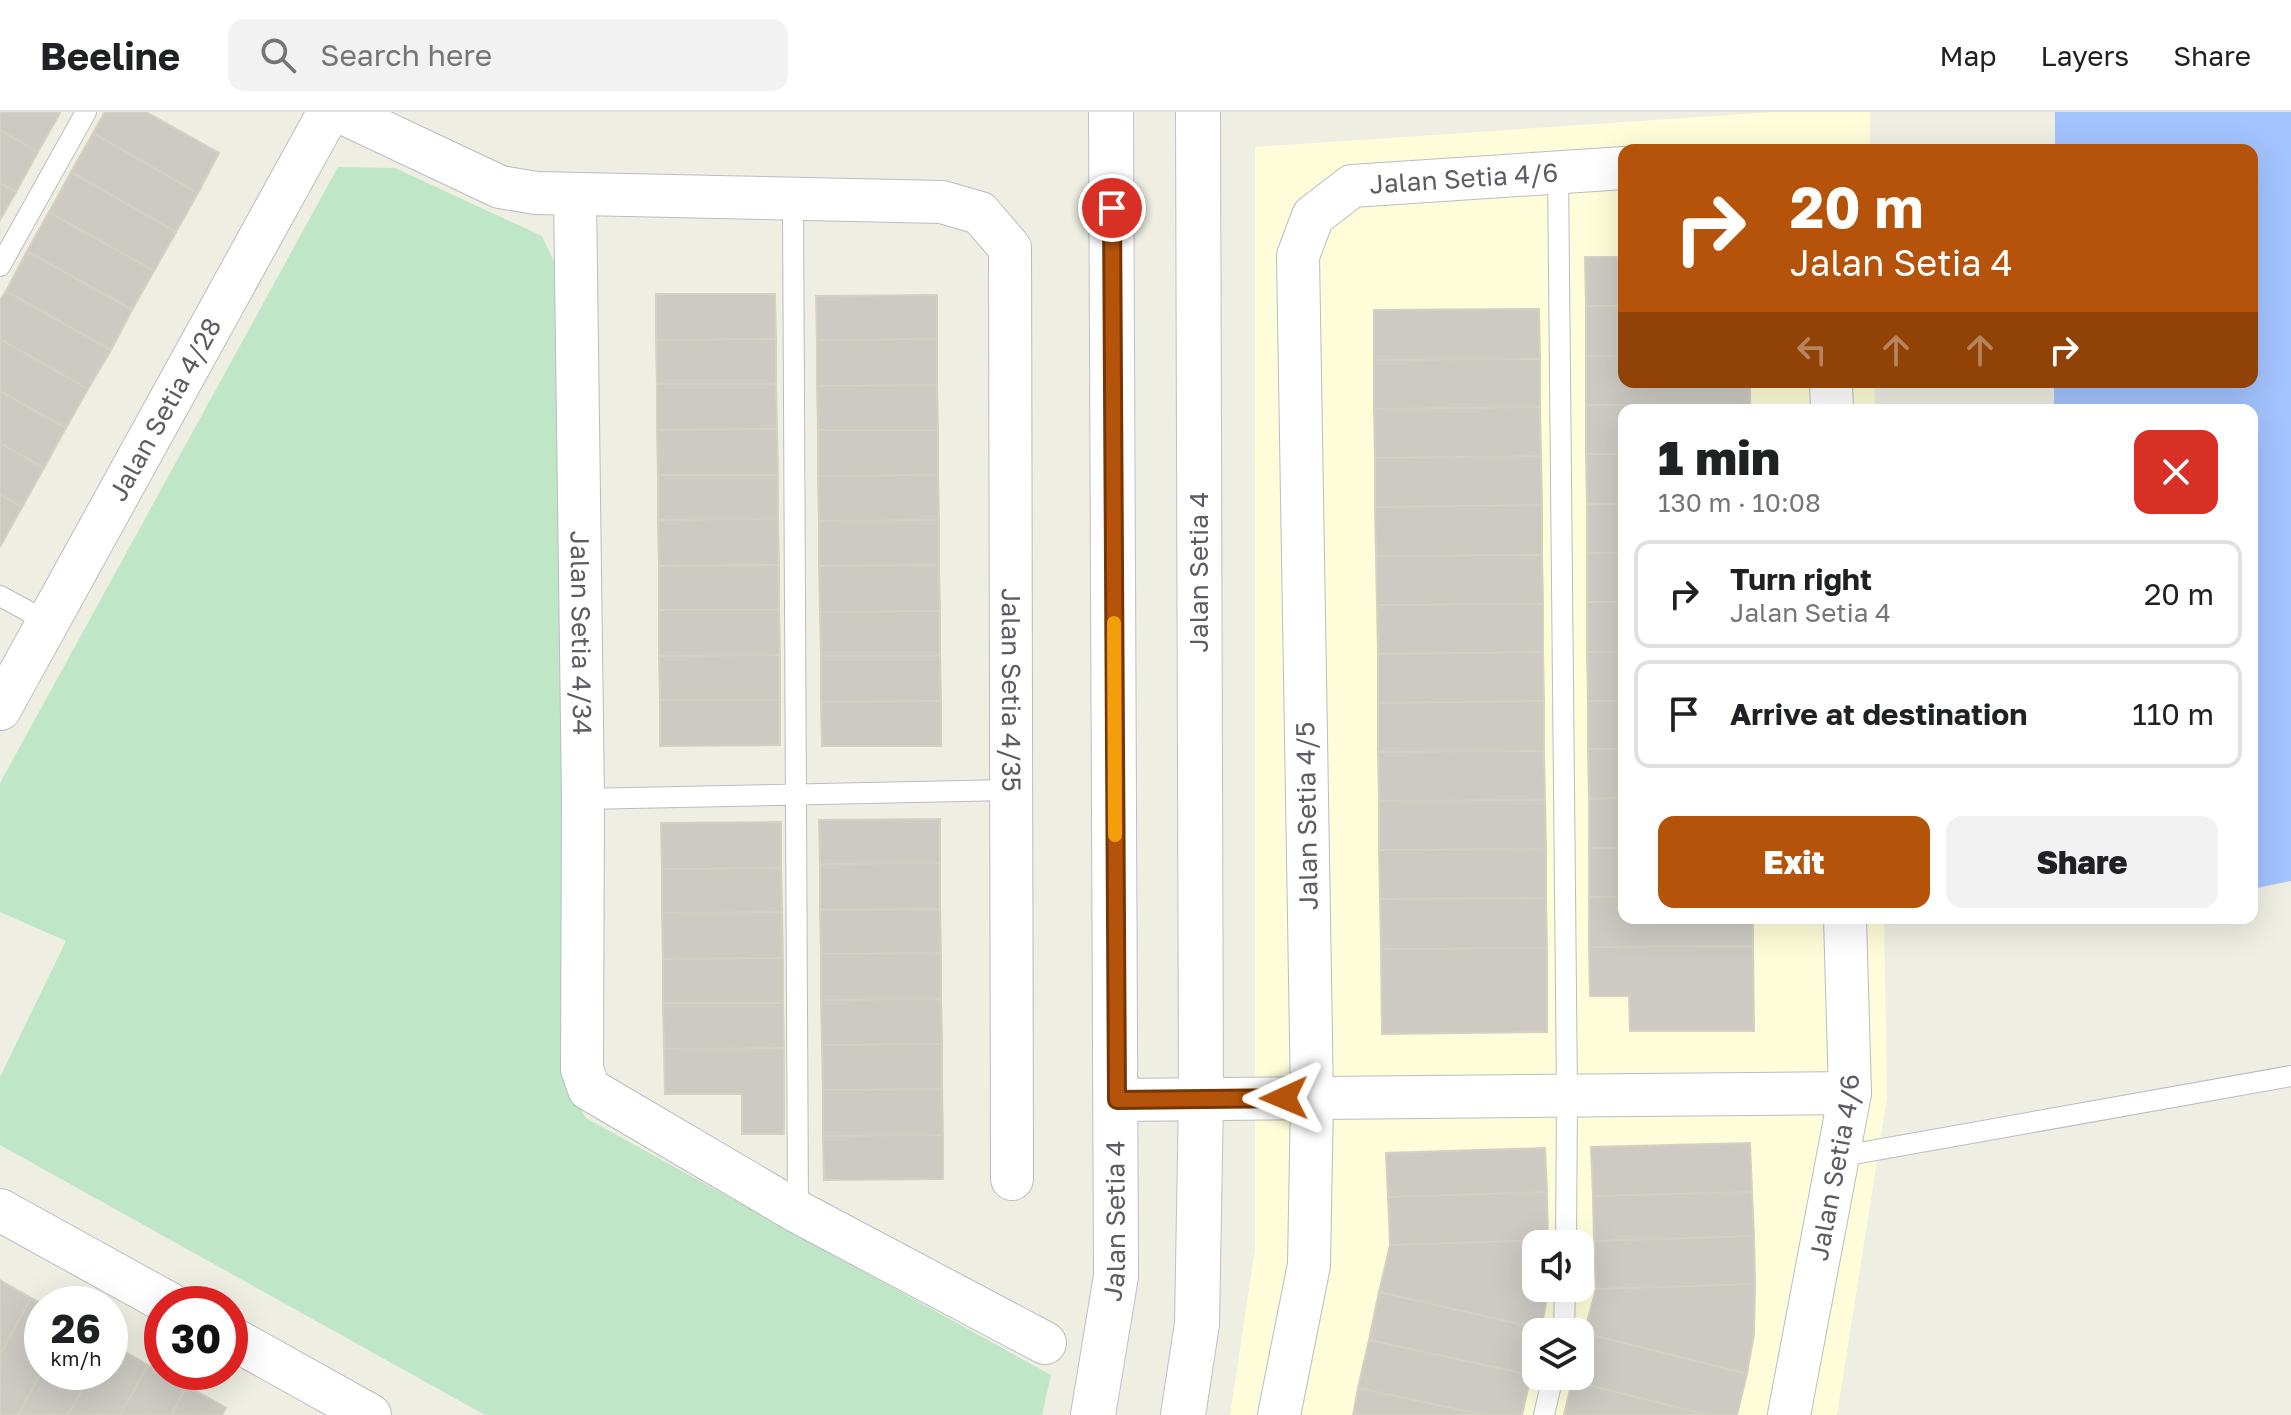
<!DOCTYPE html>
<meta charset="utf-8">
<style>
:root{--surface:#fff;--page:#f2f2f2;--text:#202124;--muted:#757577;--line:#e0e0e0;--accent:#b45309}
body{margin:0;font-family:"Golos Text",sans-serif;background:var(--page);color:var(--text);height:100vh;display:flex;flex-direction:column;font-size:30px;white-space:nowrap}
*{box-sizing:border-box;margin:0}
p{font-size:26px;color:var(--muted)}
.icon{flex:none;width:44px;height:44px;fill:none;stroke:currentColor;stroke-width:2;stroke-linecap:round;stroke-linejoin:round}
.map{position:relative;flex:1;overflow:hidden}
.details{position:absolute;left:1618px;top:292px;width:640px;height:520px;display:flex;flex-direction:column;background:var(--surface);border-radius:16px;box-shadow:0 8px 32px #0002}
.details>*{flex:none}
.banner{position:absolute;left:1618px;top:32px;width:640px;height:244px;border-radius:16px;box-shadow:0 8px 32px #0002;background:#b45309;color:#fff;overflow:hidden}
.buttons{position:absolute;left:1522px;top:1118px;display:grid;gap:16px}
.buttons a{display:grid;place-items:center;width:72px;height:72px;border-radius:16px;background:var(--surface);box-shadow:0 8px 32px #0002;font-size:40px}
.speed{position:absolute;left:24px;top:1174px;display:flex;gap:16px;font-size:40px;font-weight:700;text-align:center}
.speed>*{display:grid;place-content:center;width:104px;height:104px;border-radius:50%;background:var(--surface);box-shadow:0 8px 32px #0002;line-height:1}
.speed small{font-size:20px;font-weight:400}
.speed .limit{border:12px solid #d22;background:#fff;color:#111}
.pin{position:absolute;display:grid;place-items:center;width:68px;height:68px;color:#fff;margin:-34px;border:4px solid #fff;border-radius:50%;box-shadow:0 2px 8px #0007}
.me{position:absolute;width:88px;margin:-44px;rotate:269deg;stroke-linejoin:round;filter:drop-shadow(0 0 6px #0008)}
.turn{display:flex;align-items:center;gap:28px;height:168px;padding:0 40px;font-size:36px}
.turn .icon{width:104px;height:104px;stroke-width:2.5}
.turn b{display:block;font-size:56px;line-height:68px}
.lanes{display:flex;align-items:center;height:76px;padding:0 40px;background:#0003;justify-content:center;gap:40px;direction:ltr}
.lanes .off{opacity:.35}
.round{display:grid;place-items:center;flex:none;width:84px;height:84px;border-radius:16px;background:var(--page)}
.headline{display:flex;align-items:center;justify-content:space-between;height:136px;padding:0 40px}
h1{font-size:48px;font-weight:800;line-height:60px}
.cta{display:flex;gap:16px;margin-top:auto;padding:16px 40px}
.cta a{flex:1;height:92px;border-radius:16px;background:var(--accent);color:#fff;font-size:32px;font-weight:800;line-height:92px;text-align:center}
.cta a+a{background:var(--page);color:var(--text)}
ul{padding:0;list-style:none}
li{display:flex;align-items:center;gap:24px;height:108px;margin:0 16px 12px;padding:0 24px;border:4px solid var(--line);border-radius:16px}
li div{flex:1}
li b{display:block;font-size:30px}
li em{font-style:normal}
header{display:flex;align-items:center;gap:48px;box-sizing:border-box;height:112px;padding:0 40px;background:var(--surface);border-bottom:2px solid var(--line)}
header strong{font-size:38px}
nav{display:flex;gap:44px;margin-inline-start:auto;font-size:28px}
.search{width:560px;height:72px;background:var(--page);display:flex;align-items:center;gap:20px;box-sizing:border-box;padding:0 28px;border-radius:16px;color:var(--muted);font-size:30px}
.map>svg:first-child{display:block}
.commercial{fill:#fefdd9;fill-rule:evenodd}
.green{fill:#c0e6c8}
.water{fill:#a3c3fe}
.building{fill:#cccac3;stroke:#d3d1c2;stroke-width:2}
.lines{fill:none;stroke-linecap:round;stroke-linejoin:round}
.lane-casing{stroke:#bbbcc2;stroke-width:22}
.street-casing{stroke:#bbbcc2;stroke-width:44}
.secondary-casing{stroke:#bebfc7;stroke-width:46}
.lane{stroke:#fff;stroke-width:20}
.street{stroke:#fff;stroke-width:42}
.secondary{stroke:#fff;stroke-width:44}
.route-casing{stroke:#753606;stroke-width:20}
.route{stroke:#b45309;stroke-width:14}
.slow{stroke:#f59e0b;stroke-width:14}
.labels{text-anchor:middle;stroke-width:8;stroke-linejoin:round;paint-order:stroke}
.street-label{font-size:26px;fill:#5c5d64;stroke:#fff}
</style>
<header>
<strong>Beeline</strong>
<div class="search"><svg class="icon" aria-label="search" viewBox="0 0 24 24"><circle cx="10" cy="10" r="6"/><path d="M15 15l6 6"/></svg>Search here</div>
<nav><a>Map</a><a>Layers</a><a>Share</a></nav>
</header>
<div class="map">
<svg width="2291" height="1303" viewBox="0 0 2291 1303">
<rect width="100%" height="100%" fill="#eeeee3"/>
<path class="commercial" d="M 1774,0 L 1870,0 L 1870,38 L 1624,38 L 1624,270 L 1874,270 L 1875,298 L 1624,298 L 1624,806 L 1884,806 L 1887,986 L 1837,1303 L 1230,1303 L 1255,1137 L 1255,35 ZM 1536,1132 L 1580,1132 L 1580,1176 L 1536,1176 ZM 1536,1220 L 1580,1220 L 1580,1264 L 1536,1264 Z"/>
<path class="green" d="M 338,55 L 395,56 L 542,124 L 557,156 L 564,969 L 586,1006 L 1051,1263 L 1042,1303 L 485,1303 L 0,1033 L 0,965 L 66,829 L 0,800 L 0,671 Z"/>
<path class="water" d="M 2055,0 L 2291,0 L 2291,769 L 2252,777 L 2252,298 L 2054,298 L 2054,270 L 2252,270 L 2252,38 L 2055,38 Z"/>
<path class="building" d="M 0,0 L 59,0 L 60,1 L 38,40 L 0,18 Z
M 105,0 L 146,0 L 219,41 L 198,81 L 93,21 Z
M 0,18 L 38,40 L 16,80 L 0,71 Z
M 93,21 L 198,81 L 176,120 L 71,60 Z
M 71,60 L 176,120 L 154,159 L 49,100 Z
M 0,71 L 16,80 L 0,108 Z
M 49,100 L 154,159 L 132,198 L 27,139 Z
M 27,139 L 132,198 L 111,238 L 6,179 Z
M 1585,145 L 1624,145 L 1624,194 L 1586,194 Z
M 6,179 L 111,238 L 88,277 L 0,227 L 0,188 Z
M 656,182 L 775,182 L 776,227 L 656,228 Z
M 937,183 L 937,227 L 817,228 L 816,184 Z
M 1586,194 L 1624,194 L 1624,244 L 1586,244 Z
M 1539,197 L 1540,247 L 1374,248 L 1374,198 Z
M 0,227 L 88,277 L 66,316 L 0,279 Z
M 776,227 L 776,272 L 657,272 L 656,228 Z
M 937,227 L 937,273 L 817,274 L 817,228 Z
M 1586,244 L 1624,244 L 1624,270 L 1750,270 L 1750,293 L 1586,293 Z
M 1540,247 L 1540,295 L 1374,297 L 1374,248 Z
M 657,272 L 776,272 L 777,317 L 657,318 Z
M 937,273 L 938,318 L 818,318 L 817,274 Z
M 0,279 L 66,316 L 44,356 L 0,331 Z
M 1586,293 L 1750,293 L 1750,298 L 1624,298 L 1624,342 L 1586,342 Z
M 1540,295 L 1541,344 L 1375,346 L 1374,297 Z
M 777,317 L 778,363 L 658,363 L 657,318 Z
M 818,318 L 938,318 L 938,363 L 818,364 Z
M 0,331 L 44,356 L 22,395 L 0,382 Z
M 1586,342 L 1624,342 L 1624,392 L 1587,392 Z
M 1541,344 L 1542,393 L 1375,395 L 1375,346 Z
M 658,363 L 778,363 L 778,407 L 658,408 Z
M 938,363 L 939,408 L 819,409 L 818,364 Z
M 0,382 L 22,395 L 0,435 Z
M 1587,392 L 1624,392 L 1624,441 L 1587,441 Z
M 1542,393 L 1542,443 L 1376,444 L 1375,395 Z
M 778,407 L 779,453 L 659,454 L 658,408 Z
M 939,408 L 939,453 L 819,454 L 819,409 Z
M 1587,441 L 1624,441 L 1624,490 L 1587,490 Z
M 1542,443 L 1543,492 L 1377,493 L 1376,444 Z
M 779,453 L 779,498 L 659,498 L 659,454 Z
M 939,453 L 940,499 L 820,500 L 819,454 Z
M 1587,490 L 1624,490 L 1624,540 L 1587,540 Z
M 1543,492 L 1543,540 L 1378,542 L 1377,493 Z
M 659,498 L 779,498 L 780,543 L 659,544 Z
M 940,499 L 940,544 L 821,544 L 820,500 Z
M 1543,540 L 1544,589 L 1378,591 L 1378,542 Z
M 1587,540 L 1624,540 L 1624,589 L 1588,589 Z
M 780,543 L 780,588 L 660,588 L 659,544 Z
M 821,544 L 940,544 L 941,589 L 821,590 Z
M 660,588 L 780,588 L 780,633 L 660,634 Z
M 941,589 L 941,634 L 822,634 L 821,590 Z
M 1544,589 L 1544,639 L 1378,640 L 1378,591 Z
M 1588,589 L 1624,589 L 1624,637 L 1588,637 Z
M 1588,637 L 1624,637 L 1624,686 L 1589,687 Z
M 1544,639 L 1545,688 L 1379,689 L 1378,640 Z
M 1624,686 L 1624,736 L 1589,736 L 1589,687 Z
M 1545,688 L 1546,737 L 1379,738 L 1379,689 Z
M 940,707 L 940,751 L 820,752 L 819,708 Z
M 781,710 L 781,756 L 662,757 L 661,711 Z
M 1589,736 L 1624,736 L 1624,785 L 1589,785 Z
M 1546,737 L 1546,786 L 1380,787 L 1379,738 Z
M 940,751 L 940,797 L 820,798 L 820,752 Z
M 781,756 L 782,800 L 662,801 L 662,757 Z
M 1589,785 L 1624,785 L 1624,806 L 1753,806 L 1753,834 L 1589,835 Z
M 1546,786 L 1547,836 L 1381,837 L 1380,787 Z
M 940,797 L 941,841 L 821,842 L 820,798 Z
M 782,800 L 783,846 L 663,847 L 662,801 Z
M 1753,834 L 1754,919 L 1630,919 L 1629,884 L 1590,884 L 1589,835 Z
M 1547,836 L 1547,920 L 1382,922 L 1381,837 Z
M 941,841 L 941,887 L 821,888 L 821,842 Z
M 783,846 L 783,891 L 663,891 L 663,847 Z
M 941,887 L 942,932 L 822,933 L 821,888 Z
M 663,891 L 783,891 L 784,936 L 664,937 Z
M 942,932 L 942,977 L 823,978 L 822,933 Z
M 784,936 L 784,1022 L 742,1022 L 742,982 L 665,982 L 664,937 Z
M 942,977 L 943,1023 L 823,1024 L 823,978 Z
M 943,1023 L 943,1067 L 824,1068 L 823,1024 Z
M 1750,1031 L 1752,1080 L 1593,1084 L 1591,1035 Z
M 1545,1036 L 1547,1080 L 1388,1085 L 1386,1041 Z
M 1547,1080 L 1548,1128 L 1390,1133 L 1388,1085 Z
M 1752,1080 L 1754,1124 L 1594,1129 L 1593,1084 Z
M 1754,1124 L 1755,1172 L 1596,1177 L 1594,1129 Z
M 1548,1128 L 1549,1132 L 1536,1132 L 1536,1176 L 1549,1176 L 1541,1217 L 1379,1180 L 1390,1133 Z
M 0,1168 L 31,1186 L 0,1243 Z
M 1755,1172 L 1754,1222 L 1747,1262 L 1584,1221 L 1596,1177 Z
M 1379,1180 L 1541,1217 L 1536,1220 L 1531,1263 L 1369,1228 Z
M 31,1186 L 42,1192 L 42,1259 L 18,1303 L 0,1303 L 0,1243 Z
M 1584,1221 L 1747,1262 L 1737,1303 L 1708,1303 L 1572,1269 L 1574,1264 L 1580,1264 Z
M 1369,1228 L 1531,1263 L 1522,1303 L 1484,1303 L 1358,1276 Z
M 110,1231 L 148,1253 L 120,1303 L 68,1303 L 92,1260 L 110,1260 Z
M 148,1253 L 187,1274 L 171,1303 L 120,1303 Z
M 42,1259 L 92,1260 L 68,1303 L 18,1303 Z
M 1572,1269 L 1708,1303 L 1564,1303 Z
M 187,1274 L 226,1296 L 222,1303 L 171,1303 Z
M 1358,1276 L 1484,1303 L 1353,1303 Z"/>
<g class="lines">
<defs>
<path id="lane" d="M 1558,58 L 1567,984 L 1566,1132
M 793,87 L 798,1100
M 0,154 L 86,0
M 0,484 L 48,510
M 583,687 L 1009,678
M 1837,1045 L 2291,964
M 1564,1220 L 1565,1176
M 1544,1303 L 1553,1264"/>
<g id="street">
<path id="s1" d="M 341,0 L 500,75 L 536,81 L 942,90 L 980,101 L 1010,136 L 1012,1067"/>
<path id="s2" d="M 575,83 L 583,687 L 582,957 L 589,977 L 798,1100 L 1045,1231"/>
<path d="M 1831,270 L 1832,298"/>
<path id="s3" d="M 0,597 L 329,0"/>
<path d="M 1117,988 L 1850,981"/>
<path d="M 0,1098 L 170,1192"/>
<path d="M 230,1225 L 370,1303"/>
<path id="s4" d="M 1279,1303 L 1309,1153 L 1312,986 L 1298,144 L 1313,104 L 1352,74 L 1624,56"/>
<path id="s5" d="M 1789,1303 L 1850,981 L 1845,806"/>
</g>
<g id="secondary">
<path id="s6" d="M 1093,1303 L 1116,1164 L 1111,0"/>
<path d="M 1183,1303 L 1197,1212 L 1201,987 L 1198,0"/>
</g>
</defs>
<use href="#lane" class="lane-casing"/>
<use href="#street" class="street-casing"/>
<use href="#secondary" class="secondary-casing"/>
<use href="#lane" class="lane"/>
<use href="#street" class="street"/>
<use href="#secondary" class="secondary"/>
</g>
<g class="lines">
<defs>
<path id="route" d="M 1112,96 L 1117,988 L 1284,986"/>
</defs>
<use href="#route" class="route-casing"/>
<use href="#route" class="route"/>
<path class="slow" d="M 1114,511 L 1115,723"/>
</g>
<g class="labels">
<g class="street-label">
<text dy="9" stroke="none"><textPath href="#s4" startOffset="1366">Jalan Setia 4/6</textPath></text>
<text dy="9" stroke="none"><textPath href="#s3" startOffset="342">Jalan Setia 4/28</textPath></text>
<text transform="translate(1199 460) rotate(-90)" y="9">Jalan Setia 4</text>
<text dy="9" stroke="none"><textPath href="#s2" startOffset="438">Jalan Setia 4/34</textPath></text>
<text dy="9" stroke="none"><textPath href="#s1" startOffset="1146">Jalan Setia 4/35</textPath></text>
<text transform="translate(1307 704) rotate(-91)" y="9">Jalan Setia 4/5</text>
<text dy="9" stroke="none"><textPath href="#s5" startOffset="252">Jalan Setia 4/6</textPath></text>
<text dy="9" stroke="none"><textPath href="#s6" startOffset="196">Jalan Setia 4</textPath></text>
</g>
</g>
</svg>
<div class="buttons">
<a><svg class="icon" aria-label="sound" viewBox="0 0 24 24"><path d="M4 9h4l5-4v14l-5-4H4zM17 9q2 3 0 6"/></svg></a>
<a><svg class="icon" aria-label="layers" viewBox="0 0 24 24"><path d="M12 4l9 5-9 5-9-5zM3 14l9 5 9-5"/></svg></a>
</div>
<div class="speed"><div>26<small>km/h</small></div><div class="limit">30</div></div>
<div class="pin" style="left:1112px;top:96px;background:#d93025"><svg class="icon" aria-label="arrive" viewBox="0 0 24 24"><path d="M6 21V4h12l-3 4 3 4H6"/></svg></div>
<svg class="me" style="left:1284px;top:986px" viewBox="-20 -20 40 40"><path d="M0-17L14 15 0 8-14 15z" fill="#b45309" stroke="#fff" stroke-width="4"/></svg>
<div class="banner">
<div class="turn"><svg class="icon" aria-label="right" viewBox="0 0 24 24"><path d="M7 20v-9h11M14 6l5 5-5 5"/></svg><div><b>20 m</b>Jalan Setia 4</div></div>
<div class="lanes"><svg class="icon off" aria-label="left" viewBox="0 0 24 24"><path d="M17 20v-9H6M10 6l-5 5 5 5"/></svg><svg class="icon off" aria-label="ahead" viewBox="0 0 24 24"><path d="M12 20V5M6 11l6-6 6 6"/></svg><svg class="icon off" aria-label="ahead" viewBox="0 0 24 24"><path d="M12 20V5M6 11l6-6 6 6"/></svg><svg class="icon" aria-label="right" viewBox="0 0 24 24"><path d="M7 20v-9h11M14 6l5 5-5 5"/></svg></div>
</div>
<section class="details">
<div class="headline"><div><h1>1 min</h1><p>130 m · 10:08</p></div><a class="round" style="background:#d93025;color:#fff"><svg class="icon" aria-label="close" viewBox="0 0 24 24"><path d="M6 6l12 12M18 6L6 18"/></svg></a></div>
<ul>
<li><svg class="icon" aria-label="right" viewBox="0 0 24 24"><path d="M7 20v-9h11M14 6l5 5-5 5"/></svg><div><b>Turn right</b><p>Jalan Setia 4</p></div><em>20 m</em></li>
<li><svg class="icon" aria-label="arrive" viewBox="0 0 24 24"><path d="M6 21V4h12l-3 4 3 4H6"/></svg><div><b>Arrive at destination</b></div><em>110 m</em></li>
</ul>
<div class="cta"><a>Exit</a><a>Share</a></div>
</section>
</div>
